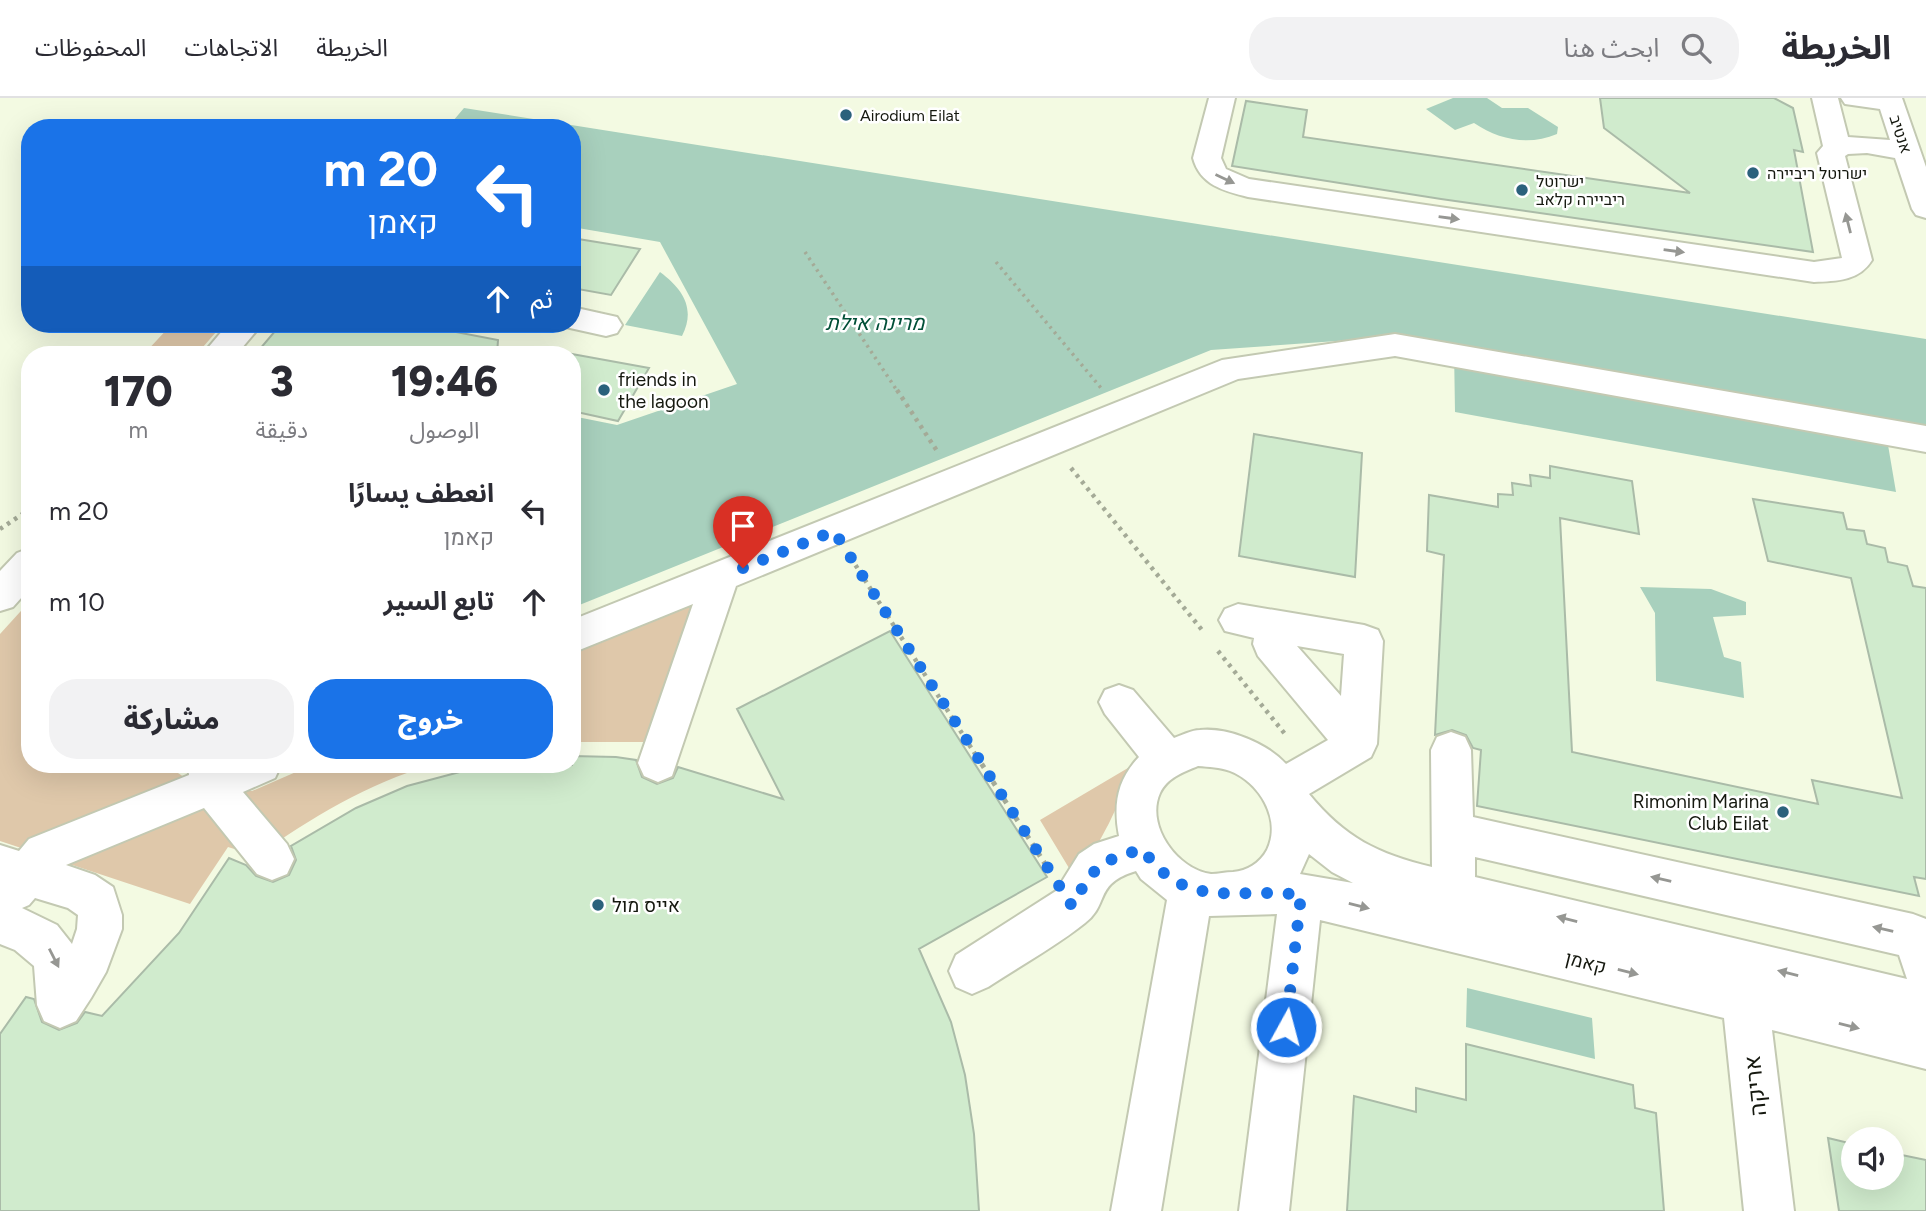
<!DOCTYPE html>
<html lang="ar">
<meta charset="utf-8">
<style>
:root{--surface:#fff;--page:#f2f2f3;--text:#2b2b33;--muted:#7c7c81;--line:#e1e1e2;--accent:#1a73e8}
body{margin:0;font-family:Figtree,"Noto Sans Arabic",Heebo,sans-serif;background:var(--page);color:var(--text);direction:rtl;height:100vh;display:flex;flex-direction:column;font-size:26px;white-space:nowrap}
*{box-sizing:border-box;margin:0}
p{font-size:23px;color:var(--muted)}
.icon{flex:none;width:38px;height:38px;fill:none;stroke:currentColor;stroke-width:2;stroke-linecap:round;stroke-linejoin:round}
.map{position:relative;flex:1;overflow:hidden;direction:ltr}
.sheet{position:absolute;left:21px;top:248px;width:560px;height:427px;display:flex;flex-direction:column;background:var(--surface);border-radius:28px;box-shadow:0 7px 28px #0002;direction:rtl}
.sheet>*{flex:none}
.top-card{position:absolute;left:21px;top:21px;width:560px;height:214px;border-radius:28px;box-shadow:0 7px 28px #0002;direction:rtl;background:#1a73e8;color:#fff;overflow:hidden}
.buttons{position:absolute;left:1841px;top:1029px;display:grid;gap:14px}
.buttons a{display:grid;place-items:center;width:63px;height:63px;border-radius:50%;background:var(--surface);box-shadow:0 7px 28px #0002;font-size:35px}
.pin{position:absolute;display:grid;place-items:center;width:60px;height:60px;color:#fff;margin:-72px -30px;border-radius:50% 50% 50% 0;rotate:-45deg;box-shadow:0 0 7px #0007}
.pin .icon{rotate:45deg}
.me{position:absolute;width:77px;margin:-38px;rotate:7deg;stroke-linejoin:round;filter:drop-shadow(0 0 5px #0008)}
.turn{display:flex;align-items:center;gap:24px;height:147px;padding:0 28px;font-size:32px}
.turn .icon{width:91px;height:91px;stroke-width:2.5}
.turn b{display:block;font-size:49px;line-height:60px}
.then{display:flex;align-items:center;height:66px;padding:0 28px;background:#0003;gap:14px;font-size:26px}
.eta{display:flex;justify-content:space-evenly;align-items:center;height:119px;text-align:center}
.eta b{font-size:42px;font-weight:800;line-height:49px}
.cta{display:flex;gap:14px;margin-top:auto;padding:14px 28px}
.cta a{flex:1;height:80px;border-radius:28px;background:var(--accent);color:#fff;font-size:28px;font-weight:800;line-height:80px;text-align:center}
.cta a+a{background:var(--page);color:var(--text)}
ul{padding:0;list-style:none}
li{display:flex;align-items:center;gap:21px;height:91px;padding:0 28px}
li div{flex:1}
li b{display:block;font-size:26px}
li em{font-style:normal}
header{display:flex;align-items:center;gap:42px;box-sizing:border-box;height:98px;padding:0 35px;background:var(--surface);border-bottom:2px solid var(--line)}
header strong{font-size:33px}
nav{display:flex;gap:38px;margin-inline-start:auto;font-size:24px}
.search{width:490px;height:63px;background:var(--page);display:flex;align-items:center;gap:18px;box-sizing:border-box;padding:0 24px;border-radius:28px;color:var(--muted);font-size:26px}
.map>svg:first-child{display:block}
.green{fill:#dfc8aa}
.water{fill:#a8d0bd}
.building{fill:#d0ebcd;stroke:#aabba8;stroke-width:2}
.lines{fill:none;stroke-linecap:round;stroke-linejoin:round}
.minor-casing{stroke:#c3c9b2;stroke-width:4}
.path-far2{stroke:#a4aa97;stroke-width:3.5;stroke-dasharray:2.5 4.5;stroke-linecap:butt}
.path-far1{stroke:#a4aa97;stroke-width:4.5;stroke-dasharray:3.5 5;stroke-linecap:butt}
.path{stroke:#a4aa97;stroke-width:5;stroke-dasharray:4.5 6;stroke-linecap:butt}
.minor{fill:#fff;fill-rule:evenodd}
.oneway{fill:#969793}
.route{stroke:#1a73e8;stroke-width:12;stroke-dasharray:0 21.6}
.poi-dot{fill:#2b617c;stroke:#fff;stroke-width:2.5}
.labels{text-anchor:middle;stroke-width:5;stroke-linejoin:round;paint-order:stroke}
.far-poi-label{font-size:16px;fill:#15180f;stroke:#fff;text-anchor:start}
.far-street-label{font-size:16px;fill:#15180f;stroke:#fff}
.poi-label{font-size:19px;fill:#15180f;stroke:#fff;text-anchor:start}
.street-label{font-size:19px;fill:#15180f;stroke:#fff}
.water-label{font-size:21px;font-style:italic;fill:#004f37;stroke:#fff}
.near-street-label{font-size:23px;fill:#15180f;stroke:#fff}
</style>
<header>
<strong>الخريطة</strong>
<div class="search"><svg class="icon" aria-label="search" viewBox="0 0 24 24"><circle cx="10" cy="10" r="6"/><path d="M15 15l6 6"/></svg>ابحث هنا</div>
<nav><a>الخريطة</a><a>الاتجاهات</a><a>المحفوظات</a></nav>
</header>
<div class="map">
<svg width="1926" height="1113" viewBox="0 0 1926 1113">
<rect width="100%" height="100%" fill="#f3fae2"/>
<path class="green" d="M 172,226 L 223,226 L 196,257 L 143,257 Z
M 702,501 L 650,644 L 572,644 L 572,556 Z
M 30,503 L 30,667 L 175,667 L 178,675 L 203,692 L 252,693 L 312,667 L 432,667 C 368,685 311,720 257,758 L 228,749 L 190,806 L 0,743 L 0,536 Z
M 1133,667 C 1119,708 1102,744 1075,780 L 1040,722 Z"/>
<path class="water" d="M 1453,0 L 1487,0 L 1502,10 L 1528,10 L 1558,29 L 1557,36 C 1529,48 1499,42 1474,25 L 1455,32 L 1426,11 Z
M 464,10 L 1926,241 L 1926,353 L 1888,347 L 1896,394 L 1455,314 L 1454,251 L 1379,240 L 1211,252 L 572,510 L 572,318 L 617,327 L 737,286 L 660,144 L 572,129 L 572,30 L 447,30 Z
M 660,174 C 683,191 696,211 682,238 L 625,227 Z
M 1640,489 L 1711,491 L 1746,504 L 1746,517 L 1713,519 L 1724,559 L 1741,564 L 1744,600 L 1656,583 L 1655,515 Z
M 1467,890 L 1592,920 L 1595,961 L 1466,929 Z"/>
<path class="building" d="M 1600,0 L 1774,0 L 1793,10 L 1803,54 L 1794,52 L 1813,154 L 1441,101 L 1232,68 L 1246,3 L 1307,12 L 1303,39 L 1690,95 L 1604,30 Z
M 572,140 L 640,151 L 611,197 L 572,190 Z
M 281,226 L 414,226 L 498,242 L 497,257 L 287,257 L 259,252 Z
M 572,256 L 649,270 L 618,323 L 572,313 Z
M 1254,336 L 1362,355 L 1355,479 L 1239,458 Z
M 1550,368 L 1632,383 L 1639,436 L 1560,420 L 1572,654 L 1818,706 L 1812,682 L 1902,700 L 1851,480 L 1768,463 L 1753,401 L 1843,415 L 1847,431 L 1864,433 L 1867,446 L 1885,450 L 1888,464 L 1907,468 L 1913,488 L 1926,490 L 1926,781 L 1914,779 L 1919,798 L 1477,708 L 1481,652 L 1473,650 L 1466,637 L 1452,632 L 1435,637 L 1444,457 L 1427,453 L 1429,397 L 1498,409 L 1498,396 L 1513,397 L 1512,385 L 1531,388 L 1530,377 L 1550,380 Z
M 890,533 L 1047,779 L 919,851 L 951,924 L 965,977 L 974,1036 L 979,1113 L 0,1113 L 0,936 L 26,899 L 34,901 L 42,924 L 59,932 L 77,925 L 85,914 L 102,918 L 179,835 L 229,760 L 246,767 L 256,778 L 273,784 L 289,777 L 296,762 L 291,748 L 356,710 L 407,688 L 486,667 L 572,667 L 572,658 L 616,659 L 636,662 L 642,679 L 657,686 L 673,680 L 678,669 L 783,701 L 737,611 Z
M 1466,946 L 1633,987 L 1635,1010 L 1656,1015 L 1664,1113 L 1347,1113 L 1354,998 L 1416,1014 L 1416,990 L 1466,1002 Z
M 1828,1040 L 1853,1046 L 1853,1080 L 1892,1080 L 1892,1055 L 1926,1062 L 1926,1113 L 1839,1113 Z"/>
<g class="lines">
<defs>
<path id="minor" d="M 1209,0 L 1235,0 L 1221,60 L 1226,71 L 1249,81 L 1814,164 L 1842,160 L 1817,55 L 1823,48 L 1812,0 L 1838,0 L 1848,39 L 1890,42 L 1880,11 L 1845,6 L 1841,0 L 1902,0 L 1926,69 L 1926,120 L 1916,117 L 1912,111 L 1895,60 L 1867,55 L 1848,56 L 1845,58 L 1872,162 C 1859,183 1837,183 1814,184 L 1248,99 C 1224,93 1200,87 1193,60 Z
M 572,209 L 617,219 L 622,227 L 617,235 L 606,238 L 561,228 L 560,226 L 572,226 Z
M 228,226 L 262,226 L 236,257 L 202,257 Z
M 1395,236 L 1926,328 L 1926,354 L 1395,258 L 1238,281 L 736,488 L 672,678 L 658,684 L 644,678 L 638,665 L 693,506 L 572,555 L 572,522 L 1222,262 Z
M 30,450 L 30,490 L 13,509 L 0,513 L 0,473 L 17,455 Z
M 1238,506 L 1364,527 L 1378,532 L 1383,543 L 1377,646 L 1371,659 L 1309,696 C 1345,740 1378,756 1432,769 L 1431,652 L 1437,639 L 1451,634 L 1465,639 L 1471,652 L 1473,719 L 1913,816 L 1926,821 L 1926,971 L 1772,932 L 1794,1113 L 1744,1113 L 1724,920 L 1320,822 L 1289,1113 L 1239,1113 L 1277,816 L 1209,818 L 1161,1113 L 1111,1113 L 1167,802 L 1141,781 L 1136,773 C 1093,786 1110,806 1085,825 C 1055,849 1020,868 988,889 L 972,896 L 956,889 L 949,873 L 956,857 L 1056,793 L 1079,756 L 1094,746 L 1119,738 C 1113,707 1117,682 1139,659 L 1105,616 L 1099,604 L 1105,592 L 1119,587 L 1133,592 L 1174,640 C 1182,637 1192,632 1200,632 C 1228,629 1267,645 1286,666 L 1328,642 L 1258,558 L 1253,546 L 1254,540 L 1225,533 L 1219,522 L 1225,511 ZM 1297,548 L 1344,556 L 1341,598 ZM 1198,668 C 1209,669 1220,669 1230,673 C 1259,684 1282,721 1267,752 C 1260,765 1247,773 1233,774 C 1226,774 1218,776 1211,776 C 1178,772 1145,728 1160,695 C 1167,680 1183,674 1198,668 ZM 1309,756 L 1332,774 L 1353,785 L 1300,776 ZM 1475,759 L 1899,857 L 1907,881 L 1475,779 Z
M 188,667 L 281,667 L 275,680 L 243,694 L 287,746 L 294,761 L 287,776 L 272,782 L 257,776 L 204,710 L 66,767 L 95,777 L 113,789 L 122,817 L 122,831 L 106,874 L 91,900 L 76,923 L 60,930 L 44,923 L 37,907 L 34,868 L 15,852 L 0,846 L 0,747 L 19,753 L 29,741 L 189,677 ZM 35,800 L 68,810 L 78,817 L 77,831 L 72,846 L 57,827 L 22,810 L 29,807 Z"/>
</defs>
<use href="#minor" class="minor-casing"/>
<path class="path-far2" d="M 805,154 L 898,294
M 996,164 L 1101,290"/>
<path class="path-far1" d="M 897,292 L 939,356
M 1071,370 L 1202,532
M 0,431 L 30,411
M 851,460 L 977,659
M 1218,553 L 1285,636"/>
<path class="path" d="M 976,657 L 1047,769"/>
<use href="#minor" class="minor"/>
</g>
<defs><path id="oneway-solid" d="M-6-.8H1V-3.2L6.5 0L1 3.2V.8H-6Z" transform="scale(1.75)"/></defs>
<g class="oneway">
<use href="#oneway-solid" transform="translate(1225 81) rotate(25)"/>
<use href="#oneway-solid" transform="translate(1449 120) rotate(8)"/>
<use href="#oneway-solid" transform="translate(1848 125) rotate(-104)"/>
<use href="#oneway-solid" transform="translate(1674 153) rotate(8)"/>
<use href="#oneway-solid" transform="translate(1661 781) rotate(-167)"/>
<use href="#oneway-solid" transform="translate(1359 808) rotate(14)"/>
<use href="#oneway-solid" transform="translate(1567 821) rotate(-166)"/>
<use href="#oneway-solid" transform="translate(1883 831) rotate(-167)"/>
<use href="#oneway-solid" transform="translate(54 860) rotate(63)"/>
<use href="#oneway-solid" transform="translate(1628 874) rotate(14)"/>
<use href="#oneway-solid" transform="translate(1788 875) rotate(-166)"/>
<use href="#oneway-solid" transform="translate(1849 928) rotate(14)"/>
</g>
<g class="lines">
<path class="route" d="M 743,470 L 834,433 L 1072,808 C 1095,767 1098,764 1143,751 C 1185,815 1239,788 1301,797 L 1286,929"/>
</g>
<g class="poi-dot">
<circle cx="846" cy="17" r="7"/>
<circle cx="1753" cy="75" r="7"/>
<circle cx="1522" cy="92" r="7"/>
<circle cx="604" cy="292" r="7"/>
<circle cx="1783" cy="714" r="7"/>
<circle cx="598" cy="807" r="7"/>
</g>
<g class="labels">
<g class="far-poi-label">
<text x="860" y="23">Airodium Eilat</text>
<text x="1767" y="81">ישרוטל ריביירה</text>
<text x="1536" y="89">ישרוטל<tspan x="1536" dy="18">ריביירה קלאב</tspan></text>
</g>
<g class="far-street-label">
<text transform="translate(1901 36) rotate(72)" y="6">אנטיב</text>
</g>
<g class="poi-label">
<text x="618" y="288">friends in<tspan x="618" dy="22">the lagoon</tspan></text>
<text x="1769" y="710" text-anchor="end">Rimonim Marina<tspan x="1769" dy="22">Club Eilat</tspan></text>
<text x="612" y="814">אייס מול</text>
</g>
<g class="street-label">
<text transform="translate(1586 864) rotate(14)" y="7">קאמן</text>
</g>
<g class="water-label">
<text x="875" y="232">מרינה אילת</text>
</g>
<g class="near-street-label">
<text transform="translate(1755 988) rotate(-96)" y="8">אריקה</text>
</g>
</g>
</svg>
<div class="buttons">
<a><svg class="icon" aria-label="sound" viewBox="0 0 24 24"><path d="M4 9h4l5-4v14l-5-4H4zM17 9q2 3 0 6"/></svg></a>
</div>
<div class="pin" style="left:743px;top:470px;background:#d93025"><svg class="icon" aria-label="arrive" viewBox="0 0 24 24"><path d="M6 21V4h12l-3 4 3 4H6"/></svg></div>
<svg class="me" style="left:1286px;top:929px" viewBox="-20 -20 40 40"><circle r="17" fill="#1a73e8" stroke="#fff" stroke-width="3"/><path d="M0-11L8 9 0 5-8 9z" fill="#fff"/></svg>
<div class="top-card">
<div class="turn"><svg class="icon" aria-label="left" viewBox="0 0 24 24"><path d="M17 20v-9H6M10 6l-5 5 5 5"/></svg><div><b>20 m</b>קאמן</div></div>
<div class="then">ثم<svg class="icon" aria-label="ahead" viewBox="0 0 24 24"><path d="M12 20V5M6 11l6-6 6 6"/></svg></div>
</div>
<section class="sheet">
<div class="eta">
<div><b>19:46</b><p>الوصول</p></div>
<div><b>3</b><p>دقيقة</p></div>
<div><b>170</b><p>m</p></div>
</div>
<ul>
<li><svg class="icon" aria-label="left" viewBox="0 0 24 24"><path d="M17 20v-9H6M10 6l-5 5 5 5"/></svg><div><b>انعطف يسارًا</b><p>קאמן</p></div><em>20 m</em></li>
<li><svg class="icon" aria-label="ahead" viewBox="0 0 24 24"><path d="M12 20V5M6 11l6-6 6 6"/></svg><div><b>تابع السير</b></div><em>10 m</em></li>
</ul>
<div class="cta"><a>خروج</a><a>مشاركة</a></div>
</section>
</div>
